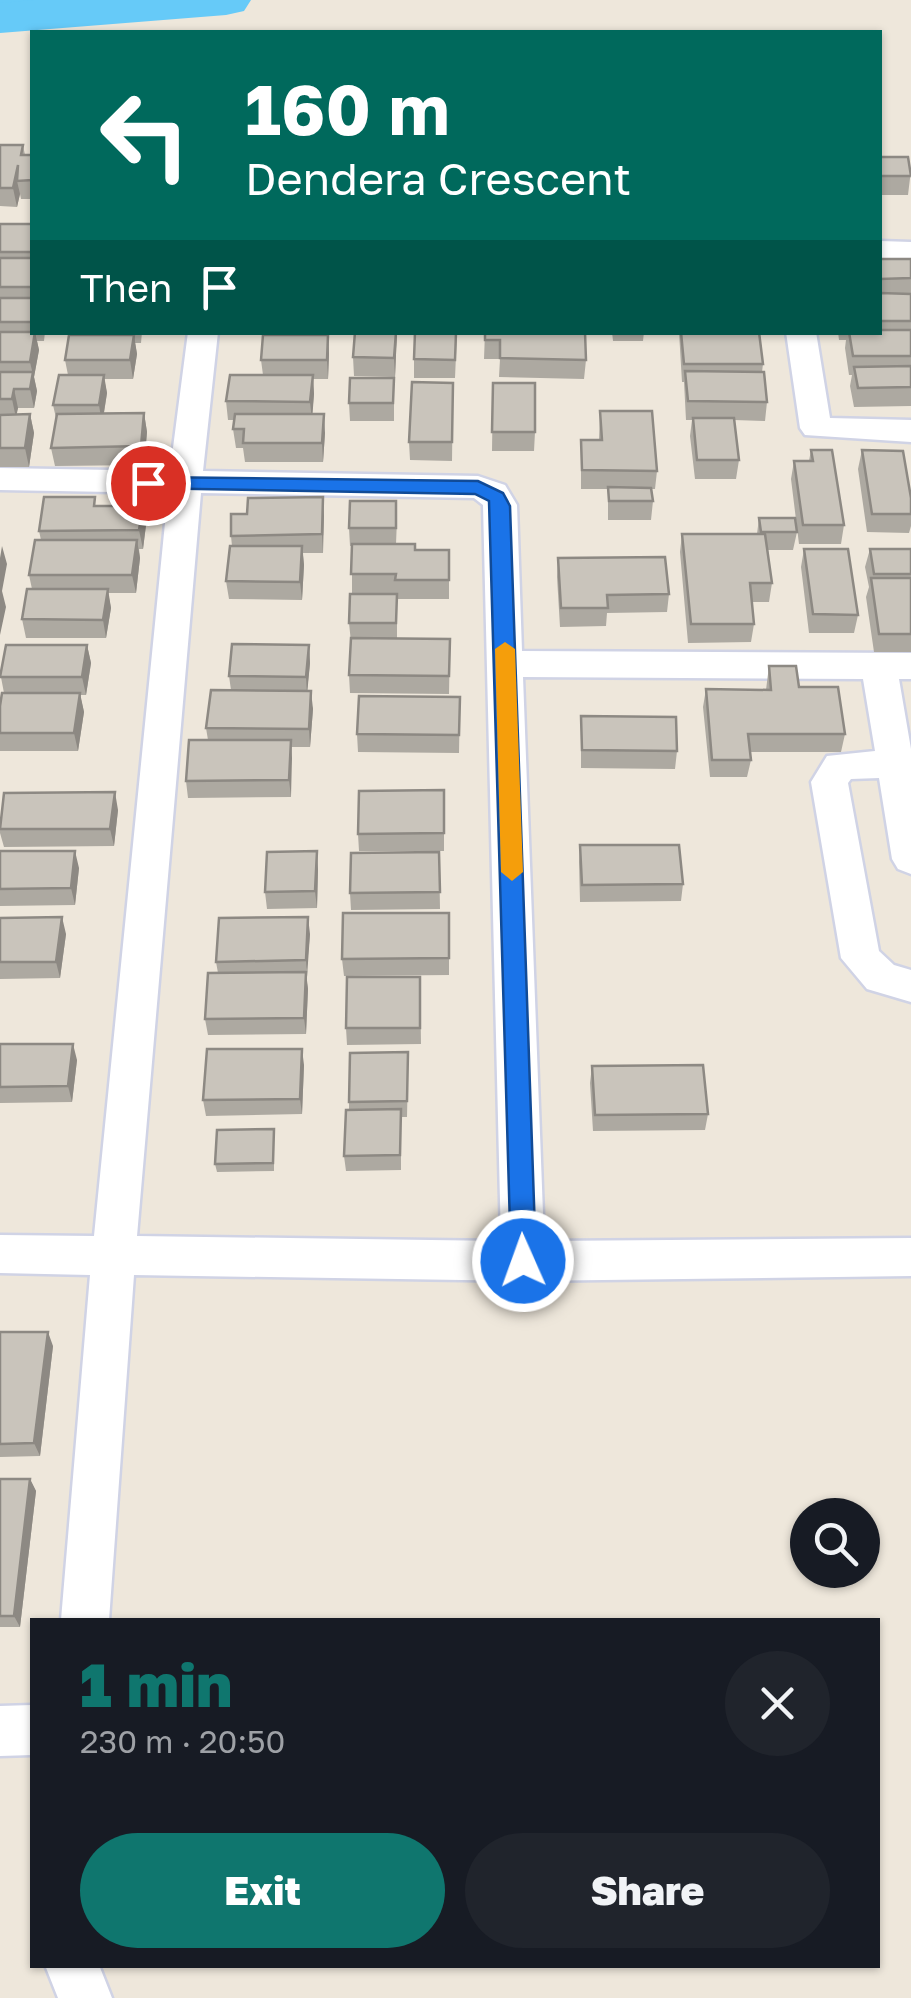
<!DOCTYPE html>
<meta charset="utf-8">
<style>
:root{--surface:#171b24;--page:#20242c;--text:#f1f3f6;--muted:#9ea1a6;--accent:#0f766e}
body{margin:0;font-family:"Golos Text",sans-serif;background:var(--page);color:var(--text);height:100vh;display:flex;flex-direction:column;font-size:38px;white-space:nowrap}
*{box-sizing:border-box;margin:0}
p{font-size:32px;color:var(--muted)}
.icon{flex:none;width:55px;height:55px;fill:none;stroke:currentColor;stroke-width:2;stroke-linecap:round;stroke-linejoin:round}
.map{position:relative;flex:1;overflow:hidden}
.details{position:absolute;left:30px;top:1618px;width:850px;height:350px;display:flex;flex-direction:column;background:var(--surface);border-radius:0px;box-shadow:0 2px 8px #0004}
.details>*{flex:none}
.banner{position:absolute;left:30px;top:30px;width:852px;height:305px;border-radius:0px;box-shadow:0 2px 8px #0004;background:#00695c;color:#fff;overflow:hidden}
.fabs{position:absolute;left:790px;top:1498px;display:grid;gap:20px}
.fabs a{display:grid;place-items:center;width:90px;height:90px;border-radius:50%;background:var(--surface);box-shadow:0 2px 8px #0004;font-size:50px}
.pin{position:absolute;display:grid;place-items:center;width:85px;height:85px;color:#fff;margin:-42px;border:5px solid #fff;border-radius:50%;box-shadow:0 2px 10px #0007}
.me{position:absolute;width:110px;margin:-55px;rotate:358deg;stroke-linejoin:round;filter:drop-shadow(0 0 8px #0008)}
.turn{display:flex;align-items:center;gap:35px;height:210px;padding:0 50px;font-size:45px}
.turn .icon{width:130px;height:130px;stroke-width:2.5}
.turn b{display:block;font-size:70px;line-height:85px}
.then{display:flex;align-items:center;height:95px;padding:0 50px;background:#0003;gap:20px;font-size:38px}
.round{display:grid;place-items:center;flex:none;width:105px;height:105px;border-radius:52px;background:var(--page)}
.summary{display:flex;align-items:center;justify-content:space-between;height:170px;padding:0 50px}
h1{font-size:60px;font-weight:800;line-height:75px;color:var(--accent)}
.button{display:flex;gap:20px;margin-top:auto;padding:20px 50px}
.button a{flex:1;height:115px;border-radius:60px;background:var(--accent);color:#fff;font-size:40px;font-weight:800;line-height:115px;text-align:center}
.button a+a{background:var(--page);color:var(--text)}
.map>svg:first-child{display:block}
.water{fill:#66caf8}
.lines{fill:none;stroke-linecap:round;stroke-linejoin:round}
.river{fill:#66caf8;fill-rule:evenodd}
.minor-casing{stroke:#d0d3e5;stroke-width:5}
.minor{fill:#fff;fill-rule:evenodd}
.wall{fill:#ada9a1}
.shaded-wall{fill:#8d8983}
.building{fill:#c9c4bb;stroke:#8d8983;stroke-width:2.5}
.route{fill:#1a73e8;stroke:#114b97;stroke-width:2.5}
.slow{fill:#f59e0b}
</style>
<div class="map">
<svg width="911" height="1998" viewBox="0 0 911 1998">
<rect width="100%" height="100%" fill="#eee7db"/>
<path class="water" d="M 0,0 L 163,0 L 0,27 Z"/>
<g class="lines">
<path class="river" d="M 34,0 L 251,0 L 244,11 L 226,15 L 0,33 L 0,3 Z"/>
<defs>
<path id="minor" d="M 880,241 L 911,242 L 911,260 L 880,259 Z
M 188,332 L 218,332 L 203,471 L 478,476 L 505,485 L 517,505 L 522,651 L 911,653 L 911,679 L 899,679 L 911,749 L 911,874 L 898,869 L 892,859 L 879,778 L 851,779 L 848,783 L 879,951 L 894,965 L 911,970 L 911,1002 L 867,989 L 841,958 L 811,782 L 827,756 L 875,751 L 863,679 L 523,677 L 544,1241 L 911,1238 L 911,1276 L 523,1281 L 134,1275 L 109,1620 L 61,1620 L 90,1275 L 0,1273 L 0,1235 L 94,1236 L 168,493 L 0,490 L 0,468 L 170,471 ZM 201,493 L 474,498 L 483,505 L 501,1241 L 137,1236 Z
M 786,332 L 816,332 L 830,418 L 911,420 L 911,442 L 805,435 L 800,428 Z
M 32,1705 L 32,1755 L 0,1756 L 0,1706 Z
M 45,1965 L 99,1965 L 112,1998 L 58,1998 Z"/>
</defs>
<use href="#minor" class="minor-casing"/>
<use href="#minor" class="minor"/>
</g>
<path class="wall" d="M 0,145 L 23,145 L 25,155 L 32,155 L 32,199 L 21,199 L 20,194 L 17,207 L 0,206 Z
M 880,157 L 911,170 L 908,195 L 880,195 Z
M 0,224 L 32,224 L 32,332 L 45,332 L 44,341 L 37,341 L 39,350 L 34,377 L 37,391 L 34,408 L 18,408 L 16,414 L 30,414 L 34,433 L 29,467 L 0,467 Z
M 880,259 L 911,259 L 911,406 L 854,407 L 850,386 L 852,375 L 849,375 L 845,348 L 846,340 L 839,340 L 838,332 L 880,332 Z
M 69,332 L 142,332 L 141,343 L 135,343 L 137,354 L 133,379 L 104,379 L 107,393 L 104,413 L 144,413 L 147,432 L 144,465 L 55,466 L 51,448 L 56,418 L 53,405 L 68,375 L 65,360 Z
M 276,332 L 319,332 L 319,335 L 328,335 L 329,354 L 328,379 L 313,379 L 314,394 L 312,414 L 325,433 L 323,462 L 245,462 L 243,448 L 236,448 L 233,429 L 234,420 L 228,420 L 226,401 L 263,375 L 261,360 L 276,335 Z
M 397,332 L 395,377 L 354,376 L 353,357 Z
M 457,332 L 455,378 L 414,378 L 414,359 Z
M 485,332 L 586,360 L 584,379 L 499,377 L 500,359 L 484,359 Z
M 612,332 L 644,332 L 643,341 L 613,341 Z
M 679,332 L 759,332 L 763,364 L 762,372 L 767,402 L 765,421 L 734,420 L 739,460 L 736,479 L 695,479 L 690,436 L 692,420 L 686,420 L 684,382 L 682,382 Z
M 394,378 L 394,421 L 350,421 L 349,403 Z
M 453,383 L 452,461 L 410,460 L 409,442 Z
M 493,383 L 535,432 L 534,451 L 492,451 Z
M 600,411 L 657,471 L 655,489 L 652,489 L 653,501 L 651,520 L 608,520 L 608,489 L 581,489 L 581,440 L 599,440 Z
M 811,450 L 844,525 L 841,544 L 799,544 L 791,479 L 794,461 L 809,461 Z
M 862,450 L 911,498 L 911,526 L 909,533 L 867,532 L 858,469 Z
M 323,497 L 323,553 L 303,553 L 304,565 L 302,600 L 229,599 L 226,581 L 232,546 L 231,536 L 247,514 Z
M 97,506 L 143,506 L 146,525 L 143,549 L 139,549 L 140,558 L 136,593 L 108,593 L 111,608 L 106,638 L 26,638 L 22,619 L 32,589 L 29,575 L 41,540 L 39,531 Z
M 759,518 L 797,532 L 793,550 L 768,550 L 772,583 L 769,602 L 752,602 L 754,624 L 751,642 L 688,643 L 680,552 L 682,534 L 757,534 Z
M 397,519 L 396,544 L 415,550 L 449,550 L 449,599 L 397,599 L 397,639 L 450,639 L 449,694 L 350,693 L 349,675 L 351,642 L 349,623 L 396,594 L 396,593 L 352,593 L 352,546 L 350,546 L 349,528 Z
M 804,549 L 858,615 L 854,633 L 809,633 L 801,567 Z
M 870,549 L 911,549 L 911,652 L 874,652 L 866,597 L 869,587 L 865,567 Z
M 558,558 L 669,594 L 667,612 L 607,613 L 606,626 L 560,627 L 557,577 Z
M 87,645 L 91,663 L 86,695 L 80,695 L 84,712 L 78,751 L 0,751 L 0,706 L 4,693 L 0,672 Z
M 309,645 L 310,663 L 307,691 L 313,709 L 310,747 L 291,747 L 291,797 L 188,798 L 186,781 L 208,740 L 206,728 L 231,690 L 229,676 Z
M 769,666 L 799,687 L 845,734 L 841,752 L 750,752 L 751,760 L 747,777 L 710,777 L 703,707 L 706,689 L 766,690 Z
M 460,697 L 459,753 L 358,752 L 357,734 Z
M 581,716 L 677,751 L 675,769 L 581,768 Z
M 444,790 L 444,851 L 359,851 L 358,834 Z
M 118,810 L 114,846 L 4,847 L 0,833 L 0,822 Z
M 580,845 L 683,884 L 681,901 L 580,902 L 579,862 Z
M 0,851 L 79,868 L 75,905 L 0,906 Z
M 439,852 L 440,909 L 351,910 L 350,893 Z
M 318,869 L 317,908 L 267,909 L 265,892 Z
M 449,913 L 449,975 L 344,976 L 342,959 Z
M 0,918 L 66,934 L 60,978 L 0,979 Z
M 310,934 L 306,977 L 308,989 L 306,1034 L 208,1035 L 205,1019 L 218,973 L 216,962 Z
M 420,977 L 421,1044 L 347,1045 L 346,1028 Z
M 0,1044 L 77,1060 L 72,1102 L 0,1103 Z
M 304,1065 L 302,1114 L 206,1116 L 203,1100 Z
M 592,1066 L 708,1114 L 705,1130 L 593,1131 L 590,1083 Z
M 408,1068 L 407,1117 L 401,1117 L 401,1170 L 346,1171 L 344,1156 L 349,1110 L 349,1102 Z
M 274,1129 L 274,1171 L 217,1172 L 215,1164 Z
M 0,1332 L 53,1346 L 40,1456 L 0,1457 Z
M 0,1479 L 30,1479 L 36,1491 L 20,1627 L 0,1627 Z"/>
<path class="shaded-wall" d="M 18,165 L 17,181 L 20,194 L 17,207 L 13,188 Z
M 35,332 L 39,350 L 34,377 L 37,391 L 34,408 L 30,389 L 33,375 L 30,362 Z
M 396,332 L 397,332 L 395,377 L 394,358 Z
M 134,335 L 137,354 L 133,379 L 130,360 Z
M 328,335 L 329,354 L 328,379 L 327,360 Z
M 104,375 L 107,393 L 102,424 L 99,405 Z
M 313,375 L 314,394 L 312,421 L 310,402 Z
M 14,389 L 18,408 L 16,418 L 12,399 Z
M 144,413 L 147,432 L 144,465 L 141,446 Z
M 30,414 L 34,433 L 29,467 L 25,448 Z
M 324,414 L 325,433 L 323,462 L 322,443 Z
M 323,497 L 324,516 L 323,553 L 322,534 Z
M 143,506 L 146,525 L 143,549 L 139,530 Z
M 137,540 L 140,558 L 136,593 L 132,575 Z
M 2,546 L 7,564 L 2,591 L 6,607 L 0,635 L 0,558 Z
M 302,546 L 304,565 L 302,600 L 300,582 Z
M 108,589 L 111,608 L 106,638 L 103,620 Z
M 87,645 L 91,663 L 86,695 L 82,677 Z
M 309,645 L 310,663 L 307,695 L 306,677 Z
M 311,691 L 313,709 L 310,747 L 309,729 Z
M 80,693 L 84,712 L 78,751 L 74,733 Z
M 291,740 L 292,758 L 291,797 L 289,780 Z
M 115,792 L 118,810 L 114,846 L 110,829 Z
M 75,851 L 79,868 L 75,905 L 71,888 Z
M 317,851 L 318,869 L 317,908 L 315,891 Z
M 62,917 L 66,934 L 60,978 L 56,962 Z
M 308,917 L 310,934 L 307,977 L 306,960 Z
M 306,972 L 308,989 L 306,1034 L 304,1018 Z
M 73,1044 L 77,1060 L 72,1102 L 68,1086 Z
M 302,1049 L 304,1065 L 302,1114 L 300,1099 Z
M 48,1332 L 53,1346 L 40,1456 L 34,1443 Z
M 30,1479 L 36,1491 L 20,1627 L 14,1616 Z"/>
<path class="building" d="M 0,145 L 23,145 L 21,155 L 32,155 L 32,180 L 17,181 L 18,165 L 13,188 L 0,188 Z
M 880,157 L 908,157 L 911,176 L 880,176 Z
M 0,224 L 32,224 L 32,252 L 0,252 Z
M 0,258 L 32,258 L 32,287 L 0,287 Z
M 880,259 L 911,259 L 911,278 L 880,279 Z
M 880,293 L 911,294 L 911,321 L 880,321 Z
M 0,298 L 32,298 L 32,322 L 0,322 Z
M 880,330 L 911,330 L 911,356 L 853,356 L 849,332 L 880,332 Z
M 0,332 L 35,332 L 30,362 L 0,362 Z
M 355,332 L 396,332 L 394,358 L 353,357 Z
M 415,332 L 456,332 L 455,360 L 414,359 Z
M 485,332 L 585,332 L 586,360 L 500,358 L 500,340 L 485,340 Z
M 681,332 L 759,332 L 763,364 L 684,364 Z
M 69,335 L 134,335 L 130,360 L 65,360 Z
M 263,335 L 328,335 L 327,360 L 261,360 Z
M 911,366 L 911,387 L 858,388 L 854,367 Z
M 685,371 L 764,372 L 767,402 L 688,401 Z
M 0,372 L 33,372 L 30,389 L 14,389 L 12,399 L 0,399 Z
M 59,375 L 104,375 L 99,405 L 53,405 Z
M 230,375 L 313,375 L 310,402 L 226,401 Z
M 350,378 L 394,378 L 393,403 L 349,403 Z
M 412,382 L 453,383 L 452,442 L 409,442 Z
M 493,383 L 535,383 L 535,432 L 492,432 Z
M 600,411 L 652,411 L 657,471 L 582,470 L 581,440 L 602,440 Z
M 144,413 L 141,446 L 51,448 L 57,414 Z
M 30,414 L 25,448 L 0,448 L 0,415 Z
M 235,414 L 324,414 L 322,443 L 243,443 L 244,429 L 233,429 Z
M 693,418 L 734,418 L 739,460 L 697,460 Z
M 811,450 L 832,450 L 844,525 L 803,525 L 794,461 L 813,461 Z
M 862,450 L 903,451 L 911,498 L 911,514 L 872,514 Z
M 608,487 L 651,488 L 653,501 L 609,501 Z
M 44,497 L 95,497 L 94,506 L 143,506 L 139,530 L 39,531 Z
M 323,497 L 322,534 L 231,536 L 231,514 L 247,514 L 248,498 Z
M 350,501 L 396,501 L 396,528 L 349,528 Z
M 759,518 L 795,518 L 797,532 L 761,532 Z
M 682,534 L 765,534 L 772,583 L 750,583 L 754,624 L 691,624 Z
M 35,540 L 137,540 L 132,575 L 29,575 Z
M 352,544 L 415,544 L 415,550 L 449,550 L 449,580 L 395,580 L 396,574 L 351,574 Z
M 230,546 L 302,546 L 300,582 L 226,581 Z
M 804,549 L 848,549 L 858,615 L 813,614 Z
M 870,549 L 911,549 L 911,574 L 874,574 Z
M 665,557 L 669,594 L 607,595 L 608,608 L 561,608 L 558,558 Z
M 871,578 L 911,578 L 911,634 L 879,634 Z
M 27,589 L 108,589 L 103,620 L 22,619 Z
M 350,594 L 397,594 L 396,623 L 349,623 Z
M 351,638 L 450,639 L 449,676 L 349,675 Z
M 232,644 L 309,645 L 306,677 L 229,676 Z
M 6,645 L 87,645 L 82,677 L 0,677 Z
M 769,666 L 796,666 L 799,687 L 838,687 L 845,734 L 748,734 L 751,760 L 712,760 L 706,689 L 771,690 Z
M 211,690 L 311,691 L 309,729 L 206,728 Z
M 2,693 L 80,693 L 74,733 L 0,733 L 0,706 Z
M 359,696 L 460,697 L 459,735 L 357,734 Z
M 581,716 L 676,717 L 677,751 L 582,750 Z
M 189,740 L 291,740 L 289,780 L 186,781 Z
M 444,790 L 444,833 L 358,834 L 359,791 Z
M 115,792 L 110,829 L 0,829 L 4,793 Z
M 580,845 L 679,845 L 683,884 L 582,885 Z
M 0,851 L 75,851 L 71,888 L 0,889 Z
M 317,851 L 315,891 L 265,892 L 267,852 Z
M 439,852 L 440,892 L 350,893 L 351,853 Z
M 343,913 L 449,913 L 449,958 L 342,959 Z
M 62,917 L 56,962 L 0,962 L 0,918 Z
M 308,917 L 306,960 L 216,962 L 219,918 Z
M 306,972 L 304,1018 L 205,1019 L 208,973 Z
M 347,977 L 420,977 L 420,1028 L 346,1028 Z
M 0,1044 L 73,1044 L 68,1086 L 0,1087 Z
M 207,1049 L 302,1049 L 300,1099 L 203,1100 Z
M 408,1052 L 407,1101 L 349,1102 L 350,1053 Z
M 703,1065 L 708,1114 L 595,1115 L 592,1066 Z
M 401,1109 L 400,1155 L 344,1156 L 346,1110 Z
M 274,1129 L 273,1163 L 215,1164 L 217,1130 Z
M 0,1332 L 48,1332 L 34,1443 L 0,1444 Z
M 0,1479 L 30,1479 L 14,1616 L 0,1616 Z"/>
<path class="route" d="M 148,477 L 478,481 L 503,493 L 510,506 L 536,1261 L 532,1269 L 523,1272 L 514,1269 L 511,1261 L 489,501 L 475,494 L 141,488 L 138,483 Z"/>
<path class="slow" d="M 505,642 L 515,649 L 523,872 L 512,881 L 501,872 L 495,649 Z"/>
</svg>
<div class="fabs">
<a><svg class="icon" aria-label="search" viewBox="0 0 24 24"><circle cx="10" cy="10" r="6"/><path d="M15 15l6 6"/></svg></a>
</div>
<div class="pin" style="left:148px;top:483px;background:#d93025"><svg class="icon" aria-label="arrive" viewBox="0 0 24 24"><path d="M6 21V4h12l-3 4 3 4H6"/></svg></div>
<svg class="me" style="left:523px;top:1261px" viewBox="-20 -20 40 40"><circle r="17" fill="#1a73e8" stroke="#fff" stroke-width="3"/><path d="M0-11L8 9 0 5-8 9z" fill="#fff"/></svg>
<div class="banner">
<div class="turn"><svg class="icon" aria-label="left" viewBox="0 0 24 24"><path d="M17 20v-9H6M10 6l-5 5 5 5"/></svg><div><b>160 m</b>Dendera Crescent</div></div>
<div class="then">Then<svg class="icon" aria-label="arrive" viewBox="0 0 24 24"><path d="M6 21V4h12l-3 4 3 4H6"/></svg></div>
</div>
<section class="details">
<div class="summary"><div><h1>1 min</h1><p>230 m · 20:50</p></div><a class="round"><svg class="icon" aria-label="close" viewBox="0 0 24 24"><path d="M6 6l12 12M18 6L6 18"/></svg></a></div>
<div class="button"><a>Exit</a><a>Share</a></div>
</section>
</div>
